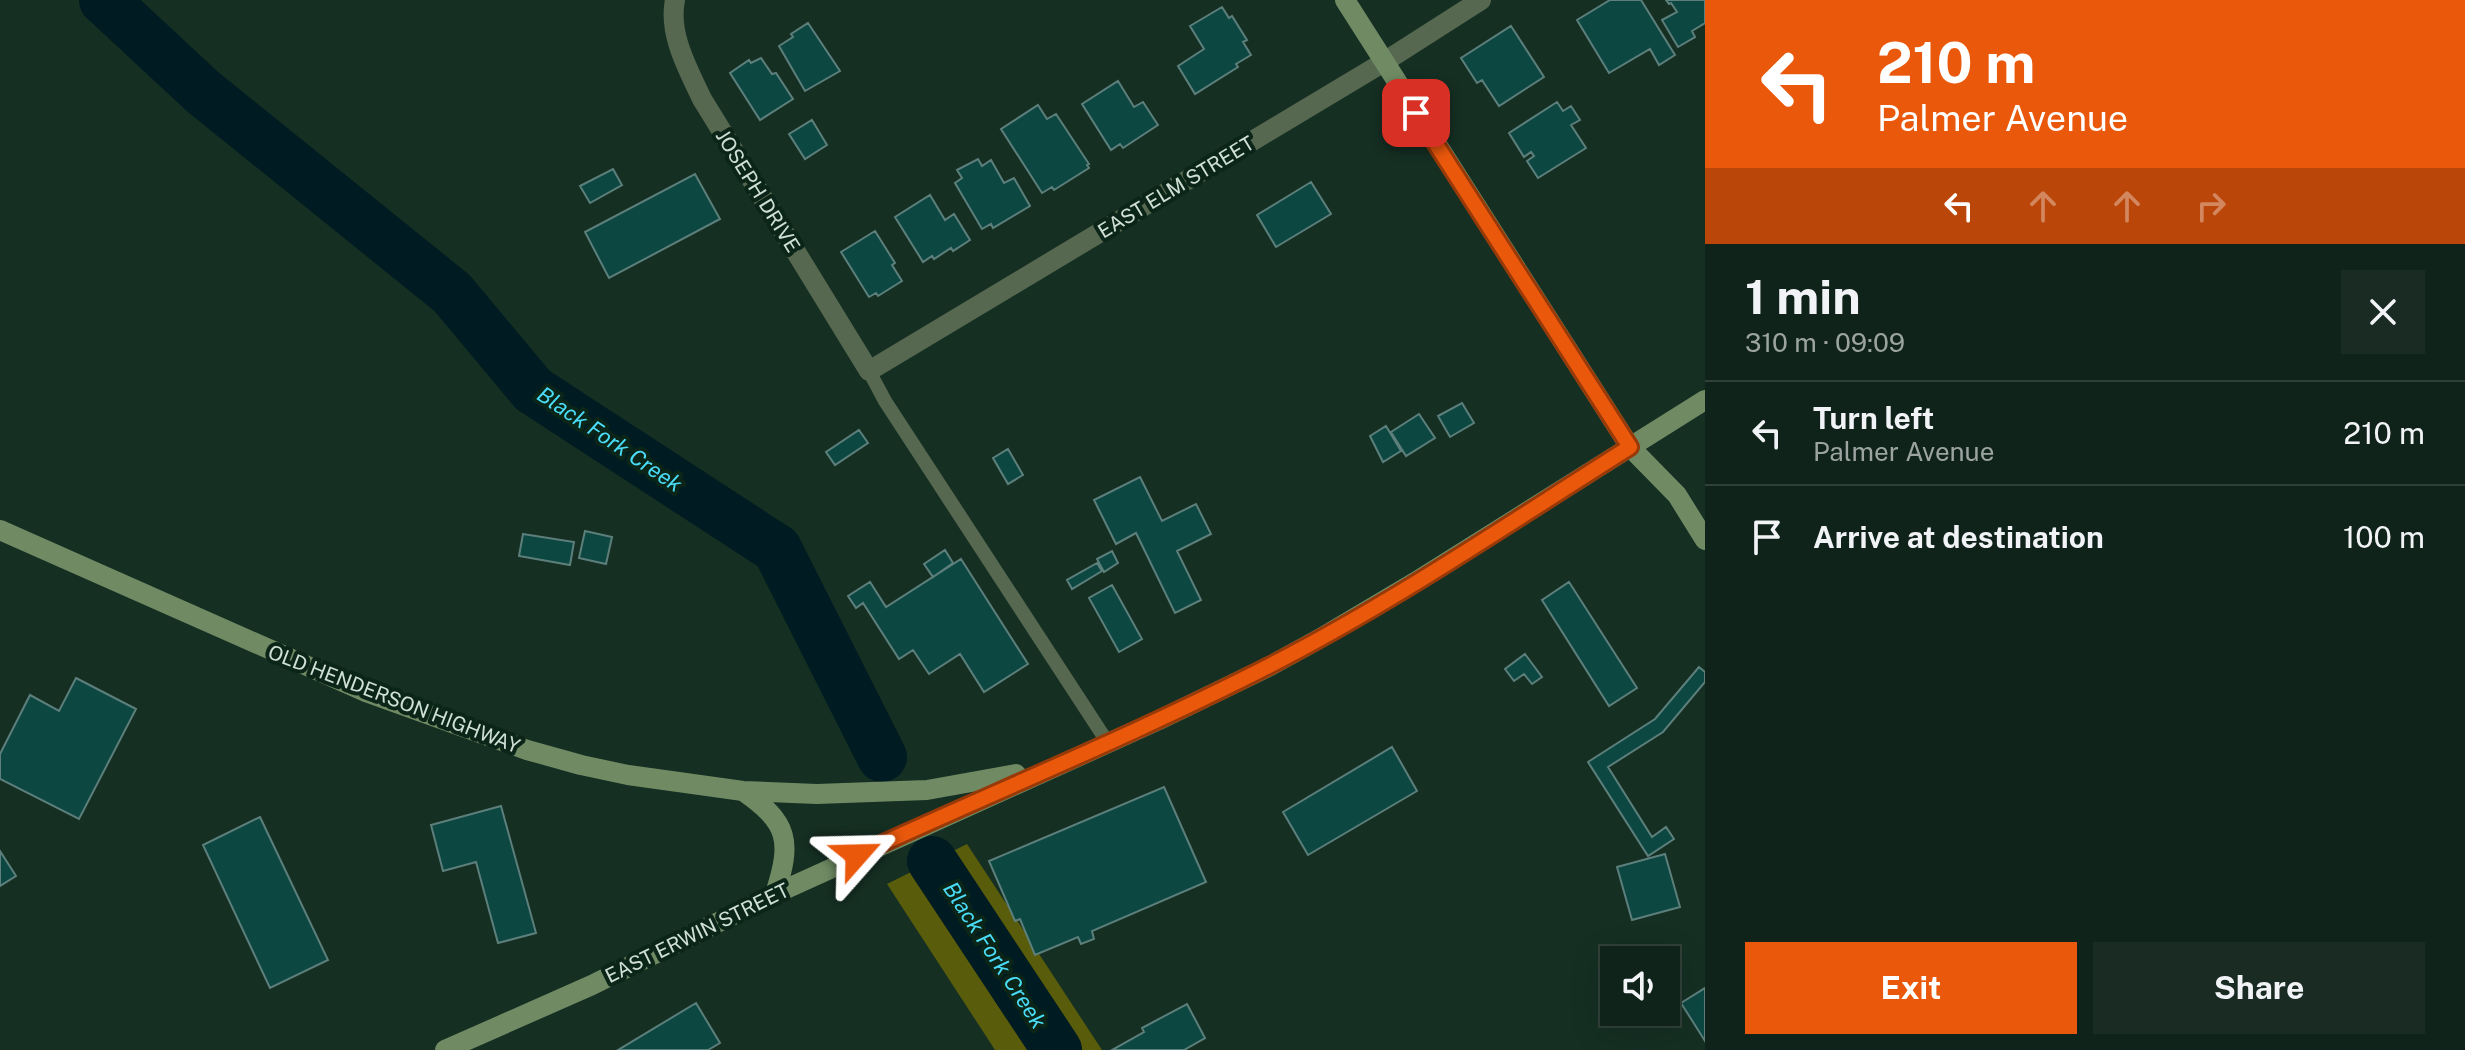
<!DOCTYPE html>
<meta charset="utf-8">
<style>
:root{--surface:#10231a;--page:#192b23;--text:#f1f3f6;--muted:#9ca4a2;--line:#304039;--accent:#ea580c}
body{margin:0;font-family:"Public Sans",sans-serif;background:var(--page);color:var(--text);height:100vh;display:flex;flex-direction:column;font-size:30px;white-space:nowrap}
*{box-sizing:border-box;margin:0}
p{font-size:26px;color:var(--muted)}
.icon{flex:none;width:44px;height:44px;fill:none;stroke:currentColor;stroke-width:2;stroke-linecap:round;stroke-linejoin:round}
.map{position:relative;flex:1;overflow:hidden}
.sheet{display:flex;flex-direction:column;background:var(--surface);width:760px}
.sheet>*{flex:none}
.hud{background:#ea580c;color:#fff;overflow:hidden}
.buttons{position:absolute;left:1600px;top:946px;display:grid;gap:16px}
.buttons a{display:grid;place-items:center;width:80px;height:80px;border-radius:0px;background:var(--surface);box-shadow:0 8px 32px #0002,0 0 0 2px var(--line);font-size:40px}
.pin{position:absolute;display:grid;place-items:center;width:68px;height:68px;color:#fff;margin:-34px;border-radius:16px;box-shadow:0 4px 12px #0006}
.me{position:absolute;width:88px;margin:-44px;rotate:65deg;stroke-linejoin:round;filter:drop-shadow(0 0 6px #0008)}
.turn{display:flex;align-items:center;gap:28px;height:168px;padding:0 40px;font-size:36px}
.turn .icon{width:104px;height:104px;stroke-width:2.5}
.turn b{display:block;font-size:56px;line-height:68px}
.lanes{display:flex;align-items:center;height:76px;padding:0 40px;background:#0003;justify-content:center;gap:40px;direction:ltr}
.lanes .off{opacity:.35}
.round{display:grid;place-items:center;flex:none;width:84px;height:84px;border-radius:0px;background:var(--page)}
.head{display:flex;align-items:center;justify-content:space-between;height:136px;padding:0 40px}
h1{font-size:48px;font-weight:700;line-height:60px}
.button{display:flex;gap:16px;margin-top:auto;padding:16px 40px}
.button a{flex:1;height:92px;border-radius:0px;background:var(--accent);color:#fff;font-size:32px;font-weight:700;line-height:92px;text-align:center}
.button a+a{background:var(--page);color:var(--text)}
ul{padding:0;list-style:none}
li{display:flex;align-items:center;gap:24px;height:104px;padding:0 40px;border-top:2px solid var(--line)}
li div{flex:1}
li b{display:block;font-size:30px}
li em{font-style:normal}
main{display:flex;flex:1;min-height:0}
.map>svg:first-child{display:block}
.forest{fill:#595c0b}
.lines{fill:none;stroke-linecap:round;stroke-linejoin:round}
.river{stroke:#001b21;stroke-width:50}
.building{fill:#0d4742;stroke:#5d7f7b;stroke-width:2}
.lane{stroke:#576850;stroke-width:14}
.street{stroke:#576850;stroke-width:20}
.secondary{stroke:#708b64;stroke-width:20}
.route-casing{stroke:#983908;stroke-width:20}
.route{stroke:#ea580c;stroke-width:14}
.labels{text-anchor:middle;stroke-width:8;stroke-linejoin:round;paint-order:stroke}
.street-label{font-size:20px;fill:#d0e0d7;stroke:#0b2519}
.water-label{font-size:22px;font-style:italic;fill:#4adcf6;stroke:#0b2519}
</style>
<main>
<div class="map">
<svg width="1705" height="1050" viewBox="0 0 1705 1050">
<rect width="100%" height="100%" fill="#152f23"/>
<path class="forest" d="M 967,844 L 1102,1050 L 995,1050 L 887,884 Z"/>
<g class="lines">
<path class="river" d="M 104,0 L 203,92 L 452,293 L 533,390 L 777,549 L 882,757
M 932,861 L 1057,1050"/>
</g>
<path class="building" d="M 1610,0 L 1641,0 L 1675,55 L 1659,65 L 1650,49 L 1609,73 L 1577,20 Z
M 1666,0 L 1705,0 L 1705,23 L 1692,31 L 1695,37 L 1678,47 L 1662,20 L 1677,12 L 1671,3 L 1669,4 Z
M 1222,7 L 1229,18 L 1232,16 L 1247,40 L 1243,42 L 1251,55 L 1236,64 L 1238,67 L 1195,94 L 1178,66 L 1204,49 L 1190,26 Z
M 808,23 L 840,71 L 805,91 L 779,46 L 793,37 L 791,34 Z
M 1511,26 L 1544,77 L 1499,106 L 1482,80 L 1477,83 L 1461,58 Z
M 761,58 L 772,74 L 776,73 L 793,99 L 760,120 L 730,73 L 749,60 L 751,63 Z
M 1118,81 L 1134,107 L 1143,102 L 1158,125 L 1123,148 L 1120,144 L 1111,150 L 1082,104 Z
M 1557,102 L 1563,111 L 1571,106 L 1580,120 L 1571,125 L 1586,148 L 1538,178 L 1527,161 L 1534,156 L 1531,152 L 1524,157 L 1509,133 Z
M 1038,105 L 1047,119 L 1056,114 L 1089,164 L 1087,165 L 1089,168 L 1054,190 L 1052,187 L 1042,193 L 1001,129 Z
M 812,120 L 827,145 L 805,159 L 789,134 Z
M 978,159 L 982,166 L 991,160 L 1004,183 L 1014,178 L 1030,206 L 993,228 L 991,224 L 982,229 L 955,183 L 962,178 L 957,170 Z
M 613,169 L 622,185 L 590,203 L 580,186 Z
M 695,174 L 720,219 L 609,278 L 585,232 Z
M 1311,182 L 1331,214 L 1276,247 L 1257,215 Z
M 930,195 L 945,220 L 954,214 L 970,240 L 953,251 L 951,248 L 934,259 L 932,256 L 923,262 L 895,217 Z
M 875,231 L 895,263 L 892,265 L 902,281 L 878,296 L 876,293 L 869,297 L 841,252 Z
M 1462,403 L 1474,423 L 1450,437 L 1438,416 Z
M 1419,414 L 1435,438 L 1406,456 L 1391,432 Z
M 1386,426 L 1401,451 L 1383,462 L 1370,436 Z
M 859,430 L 868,443 L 835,465 L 826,452 Z
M 1008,449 L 1023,475 L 1008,484 L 993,458 Z
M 1140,477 L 1162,521 L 1196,504 L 1211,534 L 1177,551 L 1201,600 L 1175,613 L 1136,533 L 1116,544 L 1094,500 Z
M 585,531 L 612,537 L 606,564 L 579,558 Z
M 523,534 L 574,542 L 570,565 L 519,556 Z
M 945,550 L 953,563 L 933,577 L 924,564 Z
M 1112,551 L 1118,563 L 1104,572 L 1097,559 Z
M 961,559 L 1028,664 L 984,692 L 960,654 L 929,674 L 913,650 L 899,659 L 863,603 L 856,608 L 848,596 L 870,582 L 886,607 Z
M 1097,563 L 1102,571 L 1072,589 L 1067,580 Z
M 1569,582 L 1637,688 L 1609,706 L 1542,600 Z
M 1112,585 L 1142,639 L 1119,652 L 1089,598 Z
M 1525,654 L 1542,677 L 1532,684 L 1524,674 L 1514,681 L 1505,669 Z
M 1699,667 L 1705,672 L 1705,682 L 1663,732 L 1608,767 L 1652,837 L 1666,827 L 1674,839 L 1648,856 L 1588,762 L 1655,719 Z
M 76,678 L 136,709 L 79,819 L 0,779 L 0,754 L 30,695 L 59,711 Z
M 1392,747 L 1417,791 L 1308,855 L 1283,812 Z
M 1164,787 L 1206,882 L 1092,931 L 1094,939 L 1081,944 L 1078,937 L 1035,955 L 1020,919 L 1015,921 L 989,861 Z
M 501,806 L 536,933 L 498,943 L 476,862 L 443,871 L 431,825 Z
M 260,817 L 328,960 L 270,988 L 203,845 Z
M 0,851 L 16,876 L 0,886 Z
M 1665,854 L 1680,907 L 1632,920 L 1617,867 Z
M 1705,988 L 1705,1041 L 1681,1003 Z
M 696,1003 L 720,1043 L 708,1050 L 618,1050 Z
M 1187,1004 L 1205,1038 L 1184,1050 L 1112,1050 L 1144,1032 L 1142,1028 Z"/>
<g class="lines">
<path class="lane" d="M 869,371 L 885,401 L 1108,743"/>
<path class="street" d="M 675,0 C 668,34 688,69 702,99 L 869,371 L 1384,62 L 1481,0"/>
<path class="secondary" d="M 1345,0 L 1630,447 L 1677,495 L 1705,540
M 0,530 L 366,692 L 527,750 L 581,765 L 628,775 L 743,791 L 817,794 L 927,790 L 1016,774
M 743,791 C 789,823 792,841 775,894
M 445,1050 L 592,985 L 775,894 L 1159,720 L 1270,666 L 1319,639 L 1420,579 L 1705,400"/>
</g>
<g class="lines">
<defs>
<path id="route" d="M 857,855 C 994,792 1134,735 1269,666 C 1394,602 1511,522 1630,447 L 1416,113"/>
</defs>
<use href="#route" class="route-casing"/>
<use href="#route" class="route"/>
</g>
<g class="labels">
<g class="street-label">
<text transform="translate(1176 187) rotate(-31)" y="7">EAST ELM STREET</text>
<text transform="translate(758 191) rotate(58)" y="7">JOSEPH DRIVE</text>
<text transform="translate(394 699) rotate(21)" y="7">OLD HENDERSON HIGHWAY</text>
<text transform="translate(697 933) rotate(-26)" y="7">EAST ERWIN STREET</text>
</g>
<g class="water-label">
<text transform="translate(610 439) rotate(34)" y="8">Black Fork Creek</text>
<text transform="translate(995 955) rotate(57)" y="8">Black Fork Creek</text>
</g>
</g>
</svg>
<div class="buttons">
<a><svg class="icon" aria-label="sound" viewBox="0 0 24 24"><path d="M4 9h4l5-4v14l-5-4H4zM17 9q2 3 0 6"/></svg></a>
</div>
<div class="pin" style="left:1416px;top:113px;background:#d93025"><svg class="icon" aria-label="arrive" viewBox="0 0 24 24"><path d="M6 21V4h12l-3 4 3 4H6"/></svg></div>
<svg class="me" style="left:857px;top:855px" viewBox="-20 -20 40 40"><path d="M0-17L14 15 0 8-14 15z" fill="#ea580c" stroke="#fff" stroke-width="4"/></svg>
</div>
<section class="sheet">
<div class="hud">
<div class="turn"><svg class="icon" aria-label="left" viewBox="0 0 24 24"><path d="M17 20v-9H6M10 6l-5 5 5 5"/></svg><div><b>210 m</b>Palmer Avenue</div></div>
<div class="lanes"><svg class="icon" aria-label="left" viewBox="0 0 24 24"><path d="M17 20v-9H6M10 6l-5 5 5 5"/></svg><svg class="icon off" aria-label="ahead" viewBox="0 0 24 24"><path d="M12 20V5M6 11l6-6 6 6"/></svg><svg class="icon off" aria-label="ahead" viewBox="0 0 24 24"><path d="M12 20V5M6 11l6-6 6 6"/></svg><svg class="icon off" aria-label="right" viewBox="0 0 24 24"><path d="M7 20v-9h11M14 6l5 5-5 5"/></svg></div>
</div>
<div class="head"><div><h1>1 min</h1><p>310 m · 09:09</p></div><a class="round"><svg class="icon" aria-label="close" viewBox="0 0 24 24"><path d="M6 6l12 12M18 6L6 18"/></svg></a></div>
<ul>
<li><svg class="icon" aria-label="left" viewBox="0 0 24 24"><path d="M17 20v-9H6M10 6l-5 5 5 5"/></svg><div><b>Turn left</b><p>Palmer Avenue</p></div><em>210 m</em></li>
<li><svg class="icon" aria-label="arrive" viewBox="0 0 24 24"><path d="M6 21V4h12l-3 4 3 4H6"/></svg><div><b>Arrive at destination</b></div><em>100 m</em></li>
</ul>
<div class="button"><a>Exit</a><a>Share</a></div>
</section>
</main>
